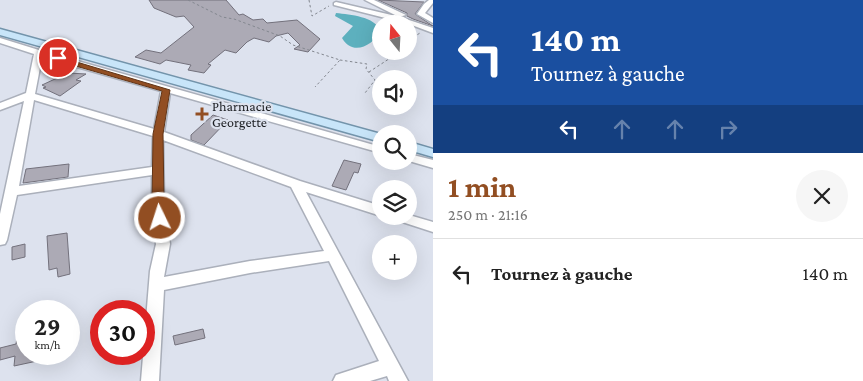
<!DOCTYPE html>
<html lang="fr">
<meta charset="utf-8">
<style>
:root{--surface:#fff;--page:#f6f6f6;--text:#222;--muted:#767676;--line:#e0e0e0;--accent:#924e22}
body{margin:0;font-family:"Crimson Pro",serif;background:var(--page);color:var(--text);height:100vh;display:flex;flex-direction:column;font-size:19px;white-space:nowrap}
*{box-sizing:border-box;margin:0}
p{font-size:16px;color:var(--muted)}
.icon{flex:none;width:28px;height:28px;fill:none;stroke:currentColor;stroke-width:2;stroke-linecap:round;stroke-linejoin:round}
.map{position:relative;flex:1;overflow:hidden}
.side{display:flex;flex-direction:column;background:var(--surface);width:430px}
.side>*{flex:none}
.hud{background:#1a4fa0;color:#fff;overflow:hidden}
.needle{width:32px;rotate:342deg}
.controls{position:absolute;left:372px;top:15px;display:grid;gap:10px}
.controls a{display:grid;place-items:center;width:45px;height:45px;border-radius:50%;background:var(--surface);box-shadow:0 5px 20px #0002;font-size:25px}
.speed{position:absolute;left:15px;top:300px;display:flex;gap:10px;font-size:25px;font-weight:700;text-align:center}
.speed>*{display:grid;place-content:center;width:65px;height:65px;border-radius:50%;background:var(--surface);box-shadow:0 5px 20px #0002;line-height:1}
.speed small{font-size:12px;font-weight:400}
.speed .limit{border:8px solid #d22;background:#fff;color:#111}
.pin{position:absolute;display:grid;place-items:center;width:42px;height:42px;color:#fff;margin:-21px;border:2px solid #fff;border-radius:50%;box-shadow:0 1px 5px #0007}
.me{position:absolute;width:55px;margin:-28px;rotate:356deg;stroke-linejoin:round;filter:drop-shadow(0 0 4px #0008)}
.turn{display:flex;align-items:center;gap:18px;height:105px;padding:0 15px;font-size:22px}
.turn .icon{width:65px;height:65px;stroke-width:2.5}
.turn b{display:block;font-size:35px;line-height:42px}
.lanes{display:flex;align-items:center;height:48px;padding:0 15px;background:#0003;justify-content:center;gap:25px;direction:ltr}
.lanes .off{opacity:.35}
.round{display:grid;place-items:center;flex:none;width:52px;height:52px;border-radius:26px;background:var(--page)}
.summary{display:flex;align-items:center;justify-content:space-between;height:85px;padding:0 15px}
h1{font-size:30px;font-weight:700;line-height:38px;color:var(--accent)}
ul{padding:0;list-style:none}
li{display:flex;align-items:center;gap:15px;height:70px;padding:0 15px;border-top:1px solid var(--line)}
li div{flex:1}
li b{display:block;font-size:19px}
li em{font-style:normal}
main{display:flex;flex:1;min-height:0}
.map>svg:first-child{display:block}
.water{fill:#5db0be}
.building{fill:#acaab5;stroke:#73717c}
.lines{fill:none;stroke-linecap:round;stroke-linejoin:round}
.minor-casing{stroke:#abb0bb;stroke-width:3}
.major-casing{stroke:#7394ab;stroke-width:3}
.path{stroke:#83878f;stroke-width:1;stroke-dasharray:2.5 2.5;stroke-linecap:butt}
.minor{fill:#fff;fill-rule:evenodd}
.major{fill:#c8e5f9;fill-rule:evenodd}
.route{fill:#924e22;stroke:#5f3316}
.poi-dot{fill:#924e22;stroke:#dde2ee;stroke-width:2}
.labels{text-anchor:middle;stroke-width:4.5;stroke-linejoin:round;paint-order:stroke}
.poi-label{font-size:14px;fill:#1b1d21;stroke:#dde2ee;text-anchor:start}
</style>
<main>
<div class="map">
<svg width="433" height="381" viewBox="0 0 433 381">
<rect width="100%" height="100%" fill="#dde2ee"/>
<path class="water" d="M 336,13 C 351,15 374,16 381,31 C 373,45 353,57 342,38 L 353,26 L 335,16 Z"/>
<path class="building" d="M 149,0 L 226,0 L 239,15 L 243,14 L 253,20 L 263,19 L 267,23 L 297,20 L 320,39 L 308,52 L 294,49 L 300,45 L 288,33 L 276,36 L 269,42 L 254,38 L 247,42 L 236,53 L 225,50 L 208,64 L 211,65 L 204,73 L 188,70 L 191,65 L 166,60 L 160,64 L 135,57 L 146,50 L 161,53 L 194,27 L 184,16 L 176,17 L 154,8 Z
M 378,0 L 424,2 L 415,14 L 433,26 L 413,19 L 407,16 L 407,13 Z
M 68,73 L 86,74 L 76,80 L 81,81 L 60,96 L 43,88 L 46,87 L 42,85 Z
M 213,115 L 228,120 L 204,145 L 191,140 L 191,135 Z
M 344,160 L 361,164 L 358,173 L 354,172 L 346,190 L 332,186 Z
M 69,164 L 68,177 L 23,183 L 26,169 Z
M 67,233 L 70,274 L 58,277 L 57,268 L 49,270 L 47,236 Z
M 25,244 L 25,257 L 12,260 L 12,247 Z
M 203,329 L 205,338 L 175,345 L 173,336 Z
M 26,336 L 26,354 L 50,354 L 51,358 L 14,366 L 15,356 L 0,360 L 0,348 L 16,344 L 17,338 Z"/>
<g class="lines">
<defs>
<path id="minor" d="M 365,0 L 374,0 L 406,15 L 399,17 Z
M 429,0 L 433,0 L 433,3 L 425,13 L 433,18 L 433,23 L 417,14 L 424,4 Z
M 336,2 L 400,17 L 433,28 L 433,33 L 409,24 L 334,5 L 334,3 Z
M 0,38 L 42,51 L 381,147 L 381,153 L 170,93 L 164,132 L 300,181 L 381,206 L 381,216 L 306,192 L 408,381 L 389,381 L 387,376 L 370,381 L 333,381 L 336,375 L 379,361 L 329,261 L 250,273 L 164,290 L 159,381 L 141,381 L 150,271 L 156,244 L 152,204 L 152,175 L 17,195 L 7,240 L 5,244 L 0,245 L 0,214 L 24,101 L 0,110 L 0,103 L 26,93 L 34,54 L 0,43 ZM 42,57 L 161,91 L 154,129 L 35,94 ZM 34,100 L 153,136 L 152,167 L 19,186 ZM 163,140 L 291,187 L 324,251 L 250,261 L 164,277 L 170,244 L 164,204 Z
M 409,154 L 433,160 L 433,168 L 409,161 Z
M 409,215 L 433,222 L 433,232 L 393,219 L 392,216 L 409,216 Z"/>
<path id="major" d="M 0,29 L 381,134 L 381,142 L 0,35 Z
M 409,142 L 433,149 L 433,157 L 409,150 Z"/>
</defs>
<use href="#minor" class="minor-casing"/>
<use href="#major" class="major-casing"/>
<path class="path" d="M 188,0 L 222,17 L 234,19 L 280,36 L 293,45 L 340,60 L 315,87
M 309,0 L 312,16 L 329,6
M 409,40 L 420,33
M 340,60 L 367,64 L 366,69 L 375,80 L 365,93
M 369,72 L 401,51"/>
<use href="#minor" class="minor"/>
<use href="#major" class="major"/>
</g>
<path class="route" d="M 55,57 L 60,57 L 170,90 L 163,134 L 164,204 L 166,218 L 164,222 L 155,222 L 152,204 L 153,134 L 162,91 L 55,60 Z"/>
<path class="poi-dot" d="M199.5 106.5h5v5h5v5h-5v5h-5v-5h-5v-5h5z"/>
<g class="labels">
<g class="poi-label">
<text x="212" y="111">Pharmacie<tspan x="212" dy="16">Georgette</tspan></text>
</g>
</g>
</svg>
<div class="controls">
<a><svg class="needle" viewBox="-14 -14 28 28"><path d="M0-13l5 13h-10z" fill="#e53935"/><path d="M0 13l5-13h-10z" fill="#767676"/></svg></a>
<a><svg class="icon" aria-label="sound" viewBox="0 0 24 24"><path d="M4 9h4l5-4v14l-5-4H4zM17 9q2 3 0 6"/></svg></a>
<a><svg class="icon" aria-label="search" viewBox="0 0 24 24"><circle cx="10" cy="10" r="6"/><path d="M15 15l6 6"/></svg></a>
<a><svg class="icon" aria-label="layers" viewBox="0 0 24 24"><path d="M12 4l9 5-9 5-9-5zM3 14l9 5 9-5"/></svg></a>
<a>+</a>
</div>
<div class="speed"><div>29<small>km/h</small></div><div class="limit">30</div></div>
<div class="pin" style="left:58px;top:58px;background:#d93025"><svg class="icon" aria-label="arrive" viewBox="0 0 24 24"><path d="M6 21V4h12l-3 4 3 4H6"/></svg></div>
<svg class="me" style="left:160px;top:218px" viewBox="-20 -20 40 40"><circle r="17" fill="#924e22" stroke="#fff" stroke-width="3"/><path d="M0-11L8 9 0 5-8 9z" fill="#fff"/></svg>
</div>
<section class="side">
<div class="hud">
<div class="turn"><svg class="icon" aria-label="left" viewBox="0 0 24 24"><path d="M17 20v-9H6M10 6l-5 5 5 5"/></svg><div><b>140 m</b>Tournez à gauche</div></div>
<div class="lanes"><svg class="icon" aria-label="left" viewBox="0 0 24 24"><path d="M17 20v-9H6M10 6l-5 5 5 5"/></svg><svg class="icon off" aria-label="ahead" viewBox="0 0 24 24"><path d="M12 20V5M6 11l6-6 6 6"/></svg><svg class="icon off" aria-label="ahead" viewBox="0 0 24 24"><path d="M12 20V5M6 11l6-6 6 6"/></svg><svg class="icon off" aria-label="right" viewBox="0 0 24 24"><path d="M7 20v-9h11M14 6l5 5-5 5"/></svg></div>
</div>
<div class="summary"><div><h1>1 min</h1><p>250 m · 21:16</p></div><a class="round"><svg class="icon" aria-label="close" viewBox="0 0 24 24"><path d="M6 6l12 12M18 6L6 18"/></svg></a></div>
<ul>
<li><svg class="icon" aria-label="left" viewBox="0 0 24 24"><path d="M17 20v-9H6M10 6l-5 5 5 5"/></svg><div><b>Tournez à gauche</b></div><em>140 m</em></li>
</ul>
</section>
</main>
